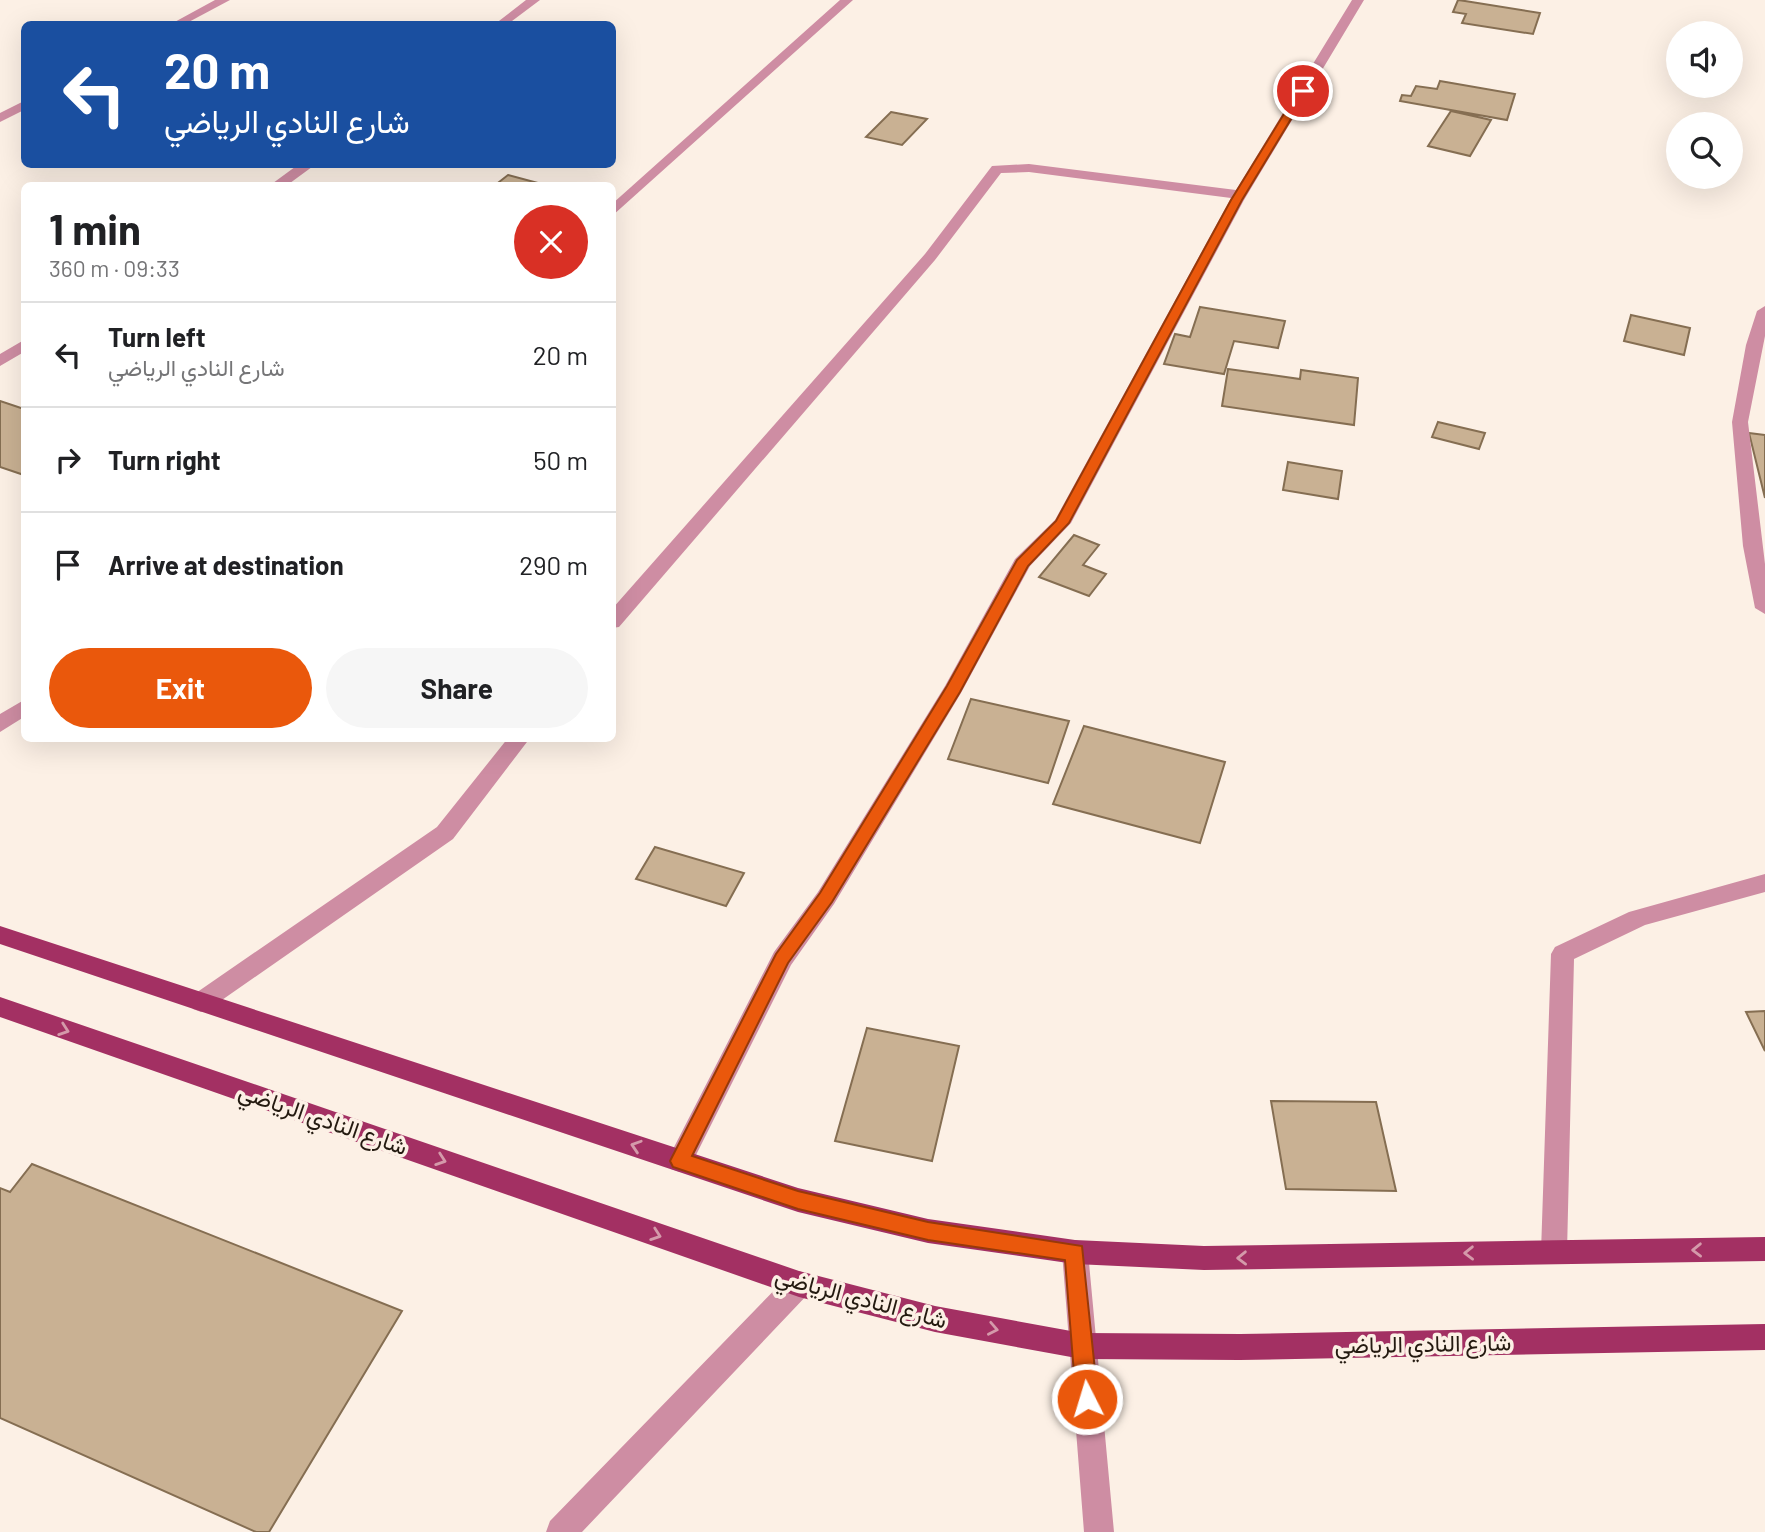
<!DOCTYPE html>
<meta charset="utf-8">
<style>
:root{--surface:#fff;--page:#f6f6f6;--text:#202124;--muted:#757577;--line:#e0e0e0;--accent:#ea580c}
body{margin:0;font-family:Barlow,Vazirmatn,sans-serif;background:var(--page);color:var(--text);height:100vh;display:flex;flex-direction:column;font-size:26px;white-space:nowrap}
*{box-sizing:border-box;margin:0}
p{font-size:23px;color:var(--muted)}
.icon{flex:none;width:38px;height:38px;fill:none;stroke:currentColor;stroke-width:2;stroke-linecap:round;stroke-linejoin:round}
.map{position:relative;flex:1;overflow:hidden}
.sheet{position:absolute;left:21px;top:182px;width:595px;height:560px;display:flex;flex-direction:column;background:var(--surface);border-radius:10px;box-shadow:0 7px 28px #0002}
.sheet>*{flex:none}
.guide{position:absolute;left:21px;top:21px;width:595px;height:147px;border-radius:10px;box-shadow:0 7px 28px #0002;background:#1a4fa0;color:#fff;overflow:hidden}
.tools{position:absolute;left:1666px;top:21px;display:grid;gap:14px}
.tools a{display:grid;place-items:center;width:77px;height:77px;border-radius:50%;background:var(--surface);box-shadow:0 7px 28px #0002;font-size:35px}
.pin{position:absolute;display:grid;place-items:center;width:60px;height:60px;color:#fff;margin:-30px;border:4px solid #fff;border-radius:50%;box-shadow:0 2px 7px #0007}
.me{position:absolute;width:77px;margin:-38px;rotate:355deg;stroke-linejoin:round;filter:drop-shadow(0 0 5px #0008)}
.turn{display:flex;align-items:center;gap:24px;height:147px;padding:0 28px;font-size:32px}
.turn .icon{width:91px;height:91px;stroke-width:2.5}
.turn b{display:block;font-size:49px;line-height:60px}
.round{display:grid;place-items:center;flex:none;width:74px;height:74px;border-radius:37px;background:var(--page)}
.summary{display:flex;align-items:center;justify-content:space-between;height:119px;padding:0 28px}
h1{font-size:42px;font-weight:700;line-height:52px}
.primary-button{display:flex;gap:14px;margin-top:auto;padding:14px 28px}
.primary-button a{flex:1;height:80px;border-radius:42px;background:var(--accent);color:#fff;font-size:28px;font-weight:700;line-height:80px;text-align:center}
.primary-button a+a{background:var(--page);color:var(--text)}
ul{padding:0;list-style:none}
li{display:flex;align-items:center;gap:21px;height:105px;padding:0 28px;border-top:2px solid var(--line)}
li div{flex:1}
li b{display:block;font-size:26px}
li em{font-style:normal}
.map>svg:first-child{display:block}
.building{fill:#c9b193;stroke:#856e52;stroke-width:2}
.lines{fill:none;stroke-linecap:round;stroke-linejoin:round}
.minor{fill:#ce8da3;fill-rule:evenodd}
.major{fill:#a33063;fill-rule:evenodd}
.oneway{stroke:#d49aaa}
.route{fill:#ea580c;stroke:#983908;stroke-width:2}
.labels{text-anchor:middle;stroke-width:7;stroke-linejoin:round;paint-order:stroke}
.near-street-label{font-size:23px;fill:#241a10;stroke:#fcf0e5}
</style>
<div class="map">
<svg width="1765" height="1532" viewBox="0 0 1765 1532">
<rect width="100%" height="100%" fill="#fcf0e5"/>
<path class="building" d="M 1458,0 L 1465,1 L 1540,13 L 1533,34 L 1462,23 L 1466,14 L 1453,12 Z
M 1440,81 L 1515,94 L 1507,120 L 1400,101 L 1402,95 L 1411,96 L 1416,86 L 1437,89 Z
M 1451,111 L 1491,120 L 1470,156 L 1428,146 Z
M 891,112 L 927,119 L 902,145 L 866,137 Z
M 508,175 L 549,186 L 494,186 Z
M 1200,307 L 1285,321 L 1278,348 L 1234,341 L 1224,374 L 1164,364 L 1175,334 L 1190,337 Z
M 1631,315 L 1690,328 L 1684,355 L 1624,341 Z
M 1228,369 L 1300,379 L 1301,370 L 1358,378 L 1354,425 L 1222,406 Z
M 0,401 L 24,409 L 24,475 L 0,467 Z
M 1438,422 L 1485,433 L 1479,449 L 1432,437 Z
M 1749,433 L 1765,435 L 1765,498 Z
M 1288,462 L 1342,471 L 1338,499 L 1283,490 Z
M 1074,535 L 1099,545 L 1083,565 L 1106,574 L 1089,596 L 1039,577 Z
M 971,699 L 1069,721 L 1048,783 L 948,759 Z
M 1084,726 L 1225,762 L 1200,843 L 1053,804 Z
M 655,847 L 744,873 L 726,906 L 636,879 Z
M 1765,1011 L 1765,1051 L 1746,1012 Z
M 867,1028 L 959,1046 L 932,1161 L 835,1141 Z
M 1271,1101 L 1376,1102 L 1396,1191 L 1286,1189 Z
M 32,1164 L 402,1311 L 269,1532 L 256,1532 L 0,1418 L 0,1188 L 10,1192 Z"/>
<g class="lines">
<path class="minor" d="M 215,0 L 230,0 L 185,24 L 171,24 Z
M 526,0 L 540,0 L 508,24 L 495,24 Z
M 840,0 L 853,0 L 612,216 L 612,204 Z
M 1352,0 L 1364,0 L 1244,200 L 1071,523 L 1030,566 L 961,693 L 834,904 L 791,965 L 689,1169 L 680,1172 L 671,1169 L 667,1161 L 671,1153 L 774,952 L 818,892 L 945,686 L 1015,559 L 1055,520 L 1231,198 L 1029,172 L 1001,173 L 935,260 L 619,627 L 612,628 L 612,609 L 925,254 L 992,166 L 1029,164 L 1236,190 Z
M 24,101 L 24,110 L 0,122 L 0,113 Z
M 299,164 L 316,164 L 286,186 L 269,186 Z
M 1765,306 L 1765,336 L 1748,422 L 1765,564 L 1765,614 L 1755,608 L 1743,546 L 1732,422 L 1746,345 L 1757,311 Z
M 24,340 L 24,352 L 0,366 L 0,354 Z
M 24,700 L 24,717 L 0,732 L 0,714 Z
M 508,738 L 530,738 L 453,839 L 209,1009 L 201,1012 L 193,1009 L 189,1002 L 193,995 L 437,827 Z
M 1765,874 L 1765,892 L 1645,925 L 1574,959 L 1567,1252 L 1563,1261 L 1554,1264 L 1545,1261 L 1541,1252 L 1551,954 L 1555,947 L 1629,912 Z
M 1075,1240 L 1084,1243 L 1088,1252 L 1114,1532 L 1084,1532 L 1062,1252 L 1066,1243 Z
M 799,1271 L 809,1275 L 813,1284 L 809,1293 L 582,1532 L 546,1532 L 550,1521 L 789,1275 Z"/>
<path class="major" d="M 0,926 L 798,1188 L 928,1219 L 1075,1240 L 1204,1246 L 1765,1237 L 1765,1261 L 1204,1270 L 1075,1264 L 928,1243 L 798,1212 L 0,944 Z
M 0,997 L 799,1271 L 935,1306 L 1082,1333 L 1240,1334 L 1765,1324 L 1765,1350 L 1240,1360 L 1082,1359 L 935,1332 L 799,1297 L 0,1017 Z"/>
</g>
<defs><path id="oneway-chevron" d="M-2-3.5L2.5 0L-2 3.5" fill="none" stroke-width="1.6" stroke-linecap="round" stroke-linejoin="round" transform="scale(1.75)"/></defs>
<g class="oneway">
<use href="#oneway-chevron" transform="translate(64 1030) rotate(19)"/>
<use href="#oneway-chevron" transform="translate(636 1146) rotate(-162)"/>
<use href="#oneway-chevron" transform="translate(441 1160) rotate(19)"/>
<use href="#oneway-chevron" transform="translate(656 1235) rotate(19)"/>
<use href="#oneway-chevron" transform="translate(1697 1250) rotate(179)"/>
<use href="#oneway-chevron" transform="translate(1469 1253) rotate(179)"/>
<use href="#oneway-chevron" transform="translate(1242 1258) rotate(179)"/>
<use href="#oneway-chevron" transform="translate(993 1329) rotate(11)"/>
</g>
<path class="route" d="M 1303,88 L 1308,91 L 1242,200 L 1069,523 L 1028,566 L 960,692 L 832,902 L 788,963 L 692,1156 L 798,1191 L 928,1222 L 1082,1246 L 1098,1399 L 1095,1407 L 1087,1410 L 1079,1407 L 1076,1399 L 1065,1260 L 928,1240 L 798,1209 L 673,1167 L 670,1161 L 776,954 L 820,893 L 947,686 L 1017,560 L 1056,521 L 1231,200 L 1298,91 Z"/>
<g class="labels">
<g class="near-street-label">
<text transform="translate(323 1119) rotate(19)" y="8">شارع النادي الرياضي</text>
<text transform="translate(861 1298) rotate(15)" y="8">شارع النادي الرياضي</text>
<text transform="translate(1423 1344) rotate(-1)" y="8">شارع النادي الرياضي</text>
</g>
</g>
</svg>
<div class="tools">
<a><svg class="icon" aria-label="sound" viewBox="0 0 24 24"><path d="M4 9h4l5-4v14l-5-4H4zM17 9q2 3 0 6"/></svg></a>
<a><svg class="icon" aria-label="search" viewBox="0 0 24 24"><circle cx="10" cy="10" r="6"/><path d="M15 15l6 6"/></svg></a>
</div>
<div class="pin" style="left:1303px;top:91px;background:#d93025"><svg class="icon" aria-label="arrive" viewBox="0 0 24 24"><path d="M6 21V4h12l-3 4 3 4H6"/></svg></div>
<svg class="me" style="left:1087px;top:1399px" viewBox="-20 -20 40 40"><circle r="17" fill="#ea580c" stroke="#fff" stroke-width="3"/><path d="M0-11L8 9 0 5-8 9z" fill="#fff"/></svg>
<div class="guide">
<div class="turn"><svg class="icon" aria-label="left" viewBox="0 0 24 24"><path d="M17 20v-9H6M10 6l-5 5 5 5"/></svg><div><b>20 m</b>شارع النادي الرياضي</div></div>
</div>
<section class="sheet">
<div class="summary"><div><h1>1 min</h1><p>360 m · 09:33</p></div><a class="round" style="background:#d93025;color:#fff"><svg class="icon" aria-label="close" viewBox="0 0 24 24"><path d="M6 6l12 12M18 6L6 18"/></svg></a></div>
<ul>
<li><svg class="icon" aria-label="left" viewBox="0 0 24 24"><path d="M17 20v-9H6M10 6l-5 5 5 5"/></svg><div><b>Turn left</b><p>شارع النادي الرياضي</p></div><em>20 m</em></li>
<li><svg class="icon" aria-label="right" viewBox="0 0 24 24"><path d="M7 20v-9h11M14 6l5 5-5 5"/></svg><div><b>Turn right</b></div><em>50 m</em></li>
<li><svg class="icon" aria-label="arrive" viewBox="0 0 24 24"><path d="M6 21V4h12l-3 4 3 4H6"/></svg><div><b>Arrive at destination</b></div><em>290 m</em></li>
</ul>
<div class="primary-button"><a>Exit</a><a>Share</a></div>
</section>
</div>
